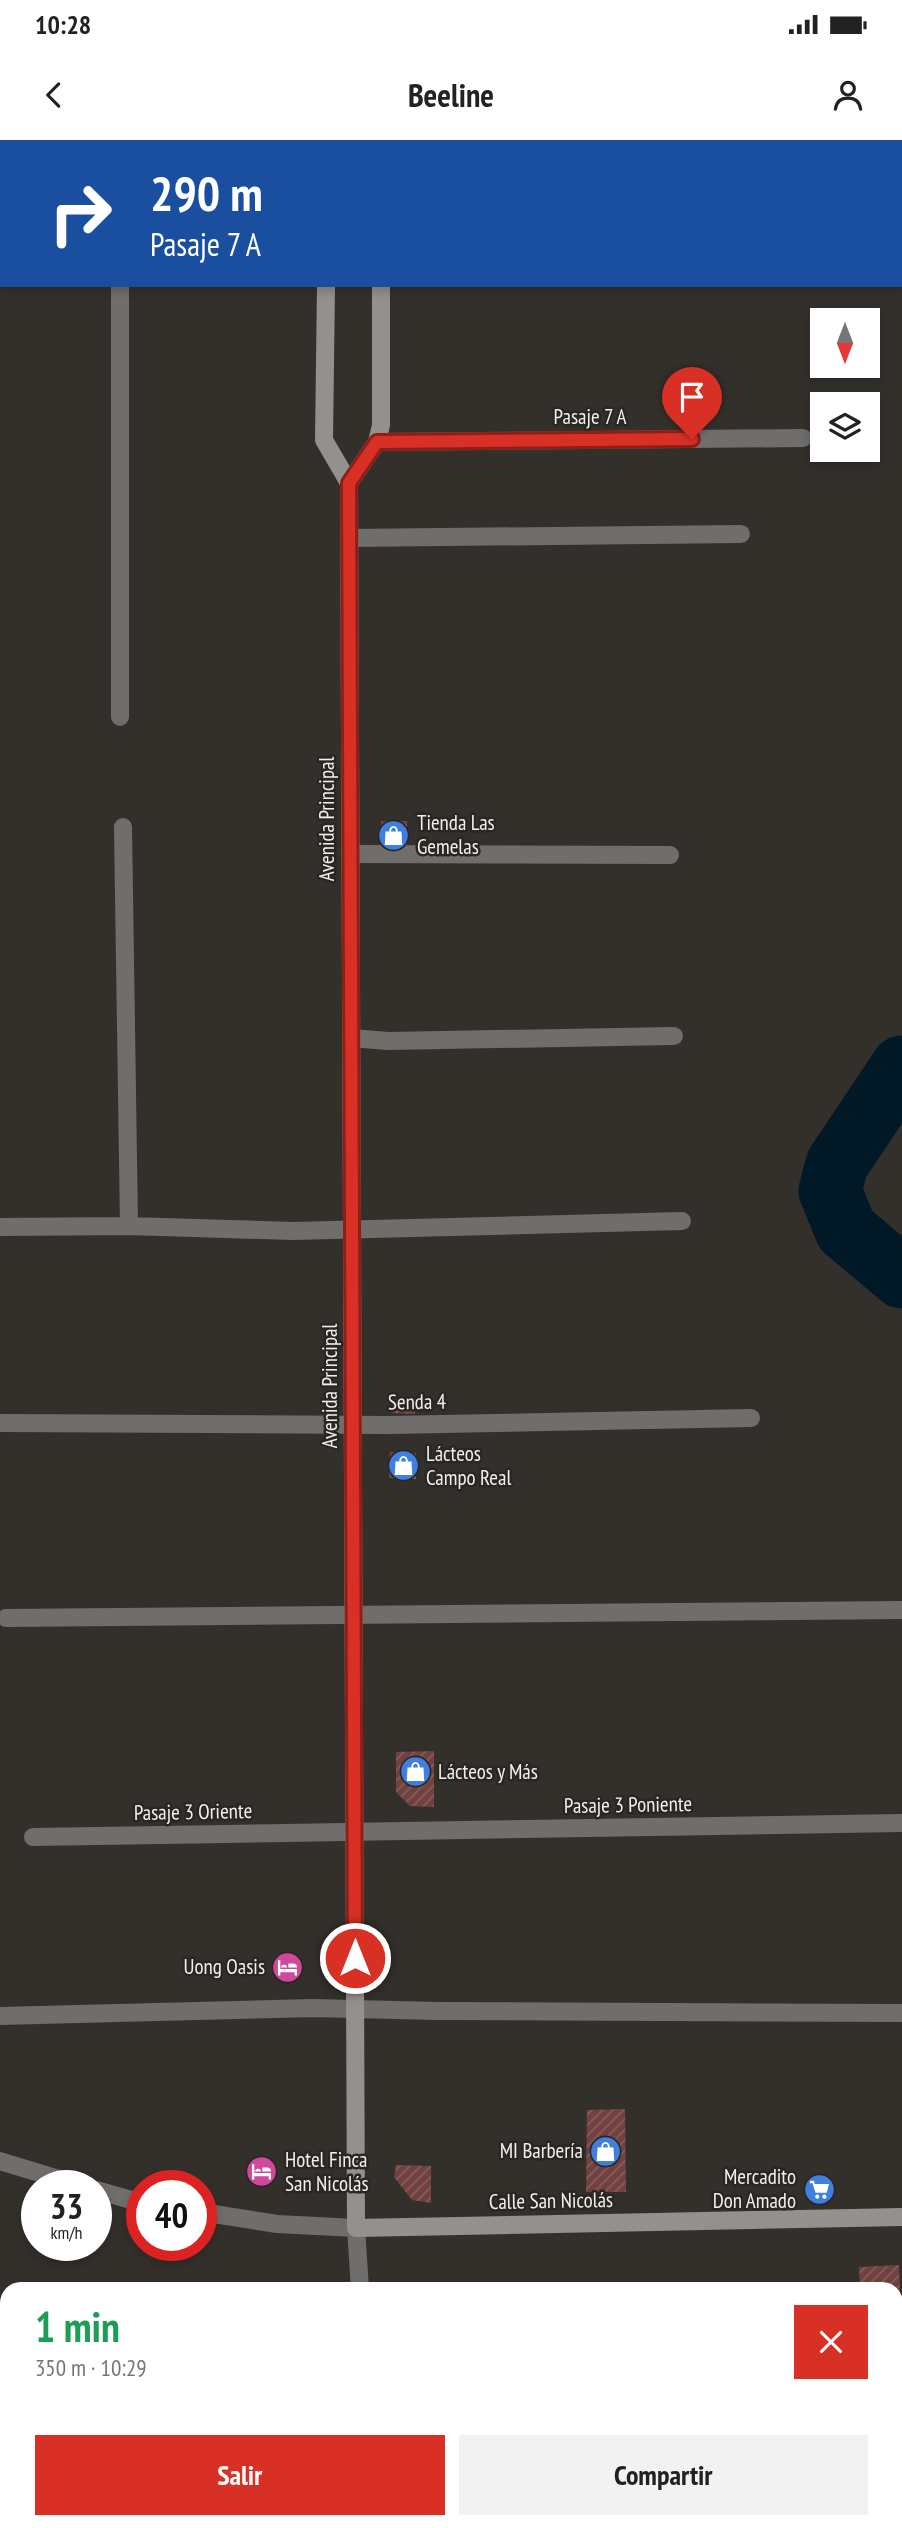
<!DOCTYPE html>
<html lang="es">
<meta charset="utf-8">
<style>
:root{--surface:#fff;--page:#f2f2f2;--text:#222;--muted:#767676;--accent:#d93025}
body{margin:0;font-family:"PT Sans Narrow",sans-serif;background:var(--page);color:var(--text);height:100vh;display:flex;flex-direction:column;font-size:26px;white-space:nowrap}
*{box-sizing:border-box;margin:0}
p{font-size:23px;color:var(--muted)}
.icon{flex:none;width:38px;height:38px;fill:none;stroke:currentColor;stroke-width:2;stroke-linecap:round;stroke-linejoin:round}
.map{position:relative;flex:1;overflow:hidden}
.sheet{position:absolute;left:0px;top:2142px;width:903px;height:247px;display:flex;flex-direction:column;background:var(--surface);border-radius:21px 21px 0 0;box-shadow:0 4px 10px #0003}
.sheet>*{flex:none}
.banner{position:absolute;left:0px;top:0px;width:903px;height:147px;box-shadow:0 4px 10px #0003;background:#1a4fa0;color:#fff;overflow:hidden}
.needle{width:46px;rotate:180deg}
.fabs{position:absolute;left:810px;top:168px;display:grid;gap:14px}
.fabs a{display:grid;place-items:center;width:70px;height:70px;border-radius:0px;background:var(--surface);box-shadow:0 4px 10px #0003;font-size:35px}
.speed{position:absolute;left:21px;top:2030px;display:flex;gap:14px;font-size:35px;font-weight:700;text-align:center}
.speed>*{display:grid;place-content:center;width:91px;height:91px;border-radius:50%;background:var(--surface);box-shadow:0 4px 10px #0003;line-height:1}
.speed small{font-size:18px;font-weight:400}
.speed .limit{border:10px solid #d22;background:#fff;color:#111}
.pin{position:absolute;display:grid;place-items:center;width:60px;height:60px;color:#fff;margin:-72px -30px;border-radius:50% 50% 50% 0;rotate:-45deg;box-shadow:0 0 7px #0007}
.pin .icon{rotate:45deg}
.me{position:absolute;width:77px;margin:-38px;rotate:0deg;stroke-linejoin:round;filter:drop-shadow(0 0 5px #0008)}
.turn{display:flex;align-items:center;gap:24px;height:147px;padding:0 35px;font-size:32px}
.turn .icon{width:91px;height:91px;stroke-width:2.5}
.turn b{display:block;font-size:49px;line-height:60px}
.round{display:grid;place-items:center;flex:none;width:74px;height:74px;border-radius:0px;background:var(--page)}
.headline{display:flex;align-items:center;justify-content:space-between;height:119px;padding:0 35px}
h1{font-size:42px;font-weight:700;line-height:52px;color:#1e9e55}
.action{display:flex;gap:14px;margin-top:auto;padding:14px 35px}
.action a{flex:1;height:80px;border-radius:0px;background:var(--accent);color:#fff;font-size:28px;font-weight:700;line-height:80px;text-align:center}
.action a+a{background:var(--page);color:var(--text)}
.status{display:flex;justify-content:space-between;align-items:center;height:49px;padding:0 35px;background:var(--surface);direction:ltr}
.status svg{height:19px;fill:currentColor}
header{display:flex;justify-content:space-between;align-items:center;height:91px;padding:0 35px;background:var(--surface);font-size:32px;font-weight:700}
.map>svg:first-child{display:block}
.lines{fill:none;stroke-linecap:round;stroke-linejoin:round}
.river{stroke:#011926;stroke-width:63}
.building{fill:url(#building-hatch)}
.lane{stroke:#706e6c;stroke-width:18}
.street{stroke:#706e6c;stroke-width:18}
.secondary{stroke:#93918d;stroke-width:18}
.route-casing{stroke:#8d1f18;stroke-width:18}
.route{stroke:#d93025;stroke-width:12}
.labels{text-anchor:middle;stroke-width:5;stroke-linejoin:round;paint-order:stroke}
.street-label{font-size:21px;fill:#f1efed;stroke:#292723}
.poi-label{font-size:21px;fill:#f1efed;stroke:#292723;text-anchor:start}
</style>
<div class="status"><b>10:28</b><svg viewBox="0 0 49 12"><path d="M0 12V9h3v3zM5 12V6h3v6zM10 12V3h3v9zM15 12V0h3v12zM26 1h20v11H26zM47 4h2v5h-2z"/></svg></div>
<header><svg class="icon" aria-label="back" viewBox="0 0 24 24"><path d="M15 5l-7 7 7 7"/></svg>Beeline<svg class="icon" aria-label="person" viewBox="0 0 24 24"><circle cx="12" cy="8" r="4"/><path d="M4 21q1-7 8-7t8 7"/></svg></header>
<div class="map">
<svg width="902" height="2388" viewBox="0 0 902 2388">
<defs>
<pattern id="building-hatch" width="6" height="6" patternUnits="userSpaceOnUse" patternTransform="scale(1.75)"><rect width="6" height="6" fill="#71413f"/><path d="M-1 1l2-2M0 6l6-6M5 7l2-2" fill="none" stroke="#865d5b"/></pattern>
</defs>
<rect width="100%" height="100%" fill="#33302c"/>
<g class="lines">
<path class="river" d="M 902,927 L 837,1024 L 830,1051 L 846,1090 L 902,1137"/>
</g>
<path class="building" d="M 381,681 L 407,681 L 407,708 L 381,708 Z
M 393,1257 L 416,1258 L 415,1274 L 392,1273 Z
M 390,1312 L 416,1313 L 416,1339 L 389,1338 Z
M 434,1611 L 434,1667 L 410,1666 L 396,1652 L 396,1612 Z
M 625,1969 L 626,2052 L 586,2052 L 587,1970 Z
M 396,2025 L 431,2026 L 431,2063 L 412,2060 L 394,2037 Z
M 899,2125 L 901,2176 L 896,2176 L 896,2149 L 860,2149 L 859,2127 Z"/>
<g class="lines">
<path class="lane" d="M 349,398 L 741,394"/>
<path class="street" d="M 121,2 L 121,0
M 377,302 L 803,298
M 120,577 L 120,145
M 123,687 L 129,1086
M 350,714 L 670,715
M 351,898 L 388,901 L 674,896
M 0,1087 L 129,1086 L 293,1091 L 682,1081
M 0,1283 L 389,1285 L 751,1278
M 6,1478 L 902,1470
M 33,1697 L 902,1683
M 0,1876 L 312,1868 L 438,1871 L 902,1873
M 0,2021 L 82,2046
M 96,2050 L 142,2063
M 201,2072 L 277,2084 L 356,2088 L 360,2149
M 896,2287 L 902,2286
M 369,2382 L 370,2388"/>
<path class="secondary" d="M 327,2 L 327,0
M 381,2 L 381,0
M 326,145 L 324,300 L 349,343 L 356,2088 L 902,2077
M 349,343 L 377,302 L 381,285 L 381,145"/>
</g>
<g class="lines">
<defs>
<path id="route" d="M 355,1818 L 349,343 L 377,302 L 692,299"/>
</defs>
<use href="#route" class="route-casing"/>
<use href="#route" class="route"/>
</g>
<defs>
<symbol id="shop-disc" viewBox="-11 -11 22 22"><circle r="9.5" fill="#3f7fe0" stroke="#292723"/><path d="M-5-2.5h2.3a2.7 3.5 0 0 1 5.4 0H5L5.5 6h-11ZM-1.5-2.5h3a1.5 2.3 0 0 0-3 0Z" fill="#fff"/></symbol>
<symbol id="hotel-disc" viewBox="-11 -11 22 22"><circle r="9.5" fill="#d1479c" stroke="#292723"/><path d="M-6-4.5h1.5V1H6V5H4.5V3h-9V5H-6ZM-4 0a1.8 1.8 0 1 1 3.6 0ZM.5 0V-2.5h3Q6-2.5 6 0Z" fill="#fff"/></symbol>
<symbol id="supermarket-disc" viewBox="-11 -11 22 22"><circle r="9.5" fill="#3f7fe0" stroke="#292723"/><path d="M-6-5.5h2.5l.6 2H6L4.5 2H-2.5L-4.4-4H-6ZM-1.5 3.2a1.3 1.3 0 1 0 .1 0ZM3 3.2a1.3 1.3 0 1 0 .1 0Z" fill="#fff"/></symbol>
</defs>
<g fill-rule="evenodd">
<use href="#shop-disc" x="376" y="678" width="35" height="35"/>
<use href="#shop-disc" x="386" y="1308" width="35" height="35"/>
<use href="#shop-disc" x="398" y="1614" width="35" height="35"/>
<use href="#hotel-disc" x="270" y="1810" width="35" height="35"/>
<use href="#shop-disc" x="588" y="1994" width="35" height="35"/>
<use href="#hotel-disc" x="244" y="2014" width="35" height="35"/>
<use href="#supermarket-disc" x="802" y="2032" width="35" height="35"/>
</g>
<g class="labels">
<g class="street-label">
<text x="590" y="284">Pasaje 7 A</text>
<text transform="translate(327 679) rotate(-90)" y="7">Avenida Principal</text>
<text transform="translate(330 1246) rotate(-90)" y="7">Avenida Principal</text>
<text transform="translate(417 1262) rotate(-1)" y="7">Senda 4</text>
<text transform="translate(628 1665) rotate(-1)" y="7">Pasaje 3 Poniente</text>
<text transform="translate(193 1672) rotate(-1)" y="7">Pasaje 3 Oriente</text>
<text transform="translate(551 2061) rotate(-1)" y="7">Calle San Nicolás</text>
</g>
<g class="poi-label">
<text x="417" y="690">Tienda Las<tspan x="417" dy="24">Gemelas</tspan></text>
<text x="426" y="1321">Lácteos<tspan x="426" dy="24">Campo Real</tspan></text>
<text x="438" y="1639">Lácteos y Más</text>
<text x="265" y="1834" text-anchor="end">Uong Oasis</text>
<text x="583" y="2018" text-anchor="end">MI Barbería</text>
<text x="285" y="2027">Hotel Finca<tspan x="285" dy="24">San Nicolás</tspan></text>
<text x="796" y="2044" text-anchor="end">Mercadito<tspan x="796" dy="24">Don Amado</tspan></text>
</g>
</g>
</svg>
<div class="fabs">
<a><svg class="needle" viewBox="-14 -14 28 28"><path d="M0-13l5 13h-10z" fill="#e53935"/><path d="M0 13l5-13h-10z" fill="#767676"/></svg></a>
<a><svg class="icon" aria-label="layers" viewBox="0 0 24 24"><path d="M12 4l9 5-9 5-9-5zM3 14l9 5 9-5"/></svg></a>
</div>
<div class="speed"><div>33<small>km/h</small></div><div class="limit">40</div></div>
<div class="pin" style="left:692px;top:299px;background:#d93025"><svg class="icon" aria-label="arrive" viewBox="0 0 24 24"><path d="M6 21V4h12l-3 4 3 4H6"/></svg></div>
<svg class="me" style="left:355px;top:1818px" viewBox="-20 -20 40 40"><circle r="17" fill="#d93025" stroke="#fff" stroke-width="3"/><path d="M0-11L8 9 0 5-8 9z" fill="#fff"/></svg>
<div class="banner">
<div class="turn"><svg class="icon" aria-label="right" viewBox="0 0 24 24"><path d="M7 20v-9h11M14 6l5 5-5 5"/></svg><div><b>290 m</b>Pasaje 7 A</div></div>
</div>
<section class="sheet">
<div class="headline"><div><h1>1 min</h1><p>350 m · 10:29</p></div><a class="round" style="background:#d93025;color:#fff"><svg class="icon" aria-label="close" viewBox="0 0 24 24"><path d="M6 6l12 12M18 6L6 18"/></svg></a></div>
<div class="action"><a>Salir</a><a>Compartir</a></div>
</section>
</div>
